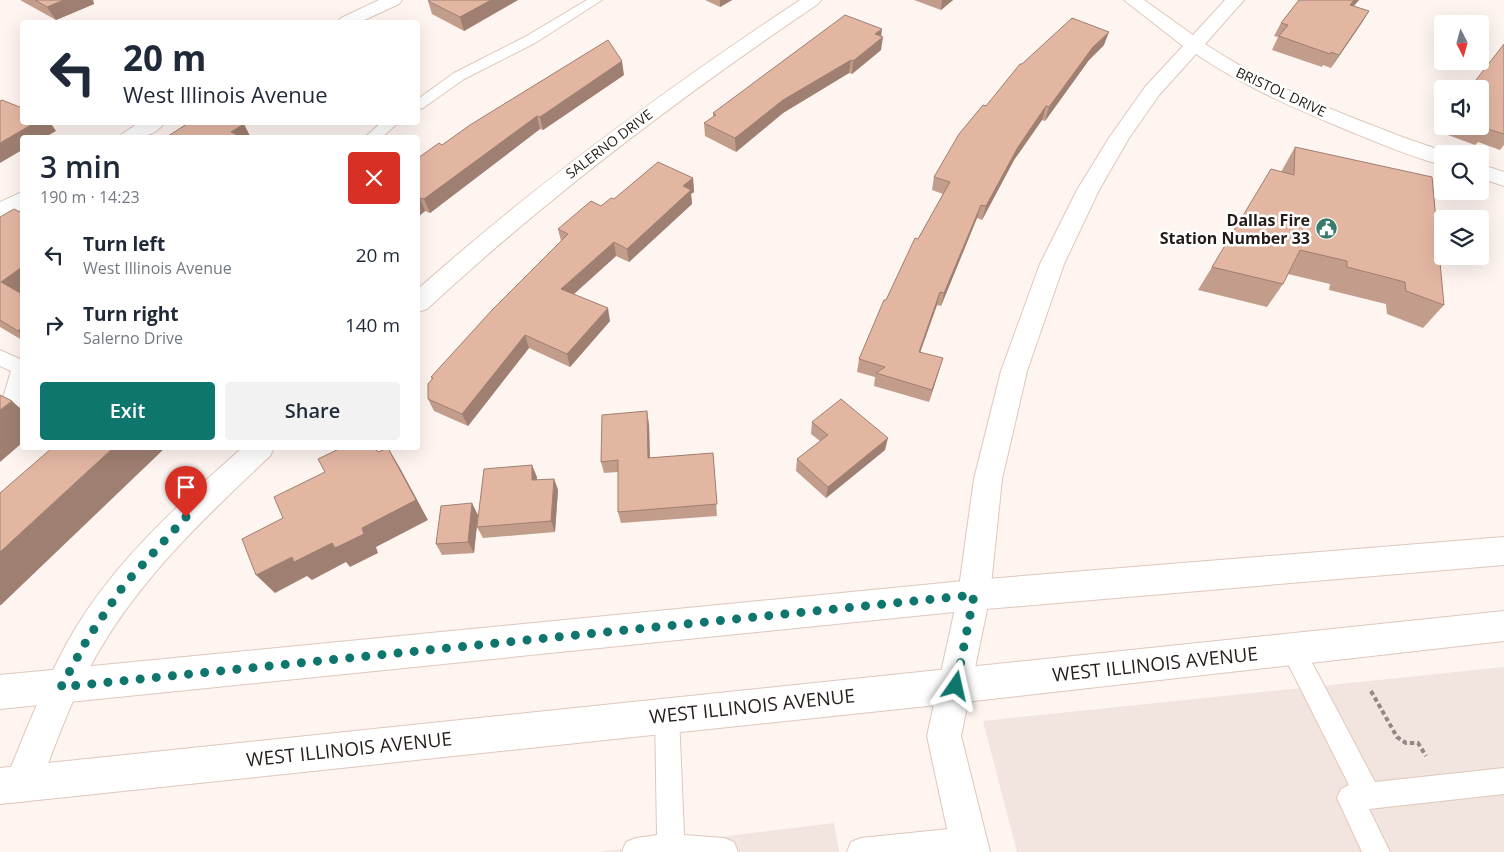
<!DOCTYPE html>
<meta charset="utf-8">
<style>
:root{--surface:#fff;--page:#f2f2f3;--text:#1f2937;--muted:#747a83;--accent:#0f766e}
body{margin:0;font-family:"Open Sans",sans-serif;background:var(--page);color:var(--text);height:100vh;display:flex;flex-direction:column;font-size:19px;white-space:nowrap}
*{box-sizing:border-box;margin:0}
p{font-size:16px;color:var(--muted)}
.icon{flex:none;width:28px;height:28px;fill:none;stroke:currentColor;stroke-width:2;stroke-linecap:round;stroke-linejoin:round}
.map{position:relative;flex:1;overflow:hidden}
.sheet{position:absolute;left:20px;top:135px;width:400px;height:315px;display:flex;flex-direction:column;background:var(--surface);border-radius:5px;box-shadow:0 5px 20px #0002}
.sheet>*{flex:none}
.top-card{position:absolute;left:20px;top:20px;width:400px;height:105px;border-radius:5px;box-shadow:0 5px 20px #0002;background:#fff;color:var(--text);overflow:hidden}
.needle{width:32px;rotate:174deg}
.tools{position:absolute;left:1434px;top:15px;display:grid;gap:10px}
.tools a{display:grid;place-items:center;width:55px;height:55px;border-radius:5px;background:var(--surface);box-shadow:0 5px 20px #0002;font-size:25px}
.pin{position:absolute;display:grid;place-items:center;width:42px;height:42px;color:#fff;margin:-51px -21px;border-radius:50% 50% 50% 0;rotate:-45deg;box-shadow:0 0 5px #0007}
.pin .icon{rotate:45deg}
.me{position:absolute;width:55px;margin:-28px;rotate:11deg;stroke-linejoin:round;filter:drop-shadow(0 0 4px #0008)}
.turn{display:flex;align-items:center;gap:18px;height:105px;padding:0 20px;font-size:22px}
.turn .icon{width:65px;height:65px;stroke-width:2.5}
.turn b{display:block;font-size:35px;line-height:42px}
.round{display:grid;place-items:center;flex:none;width:52px;height:52px;border-radius:5px;background:var(--page)}
.overview{display:flex;align-items:center;justify-content:space-between;height:85px;padding:0 20px}
h1{font-size:30px;font-weight:600;line-height:38px}
.button{display:flex;gap:10px;margin-top:auto;padding:10px 20px}
.button a{flex:1;height:58px;border-radius:5px;background:var(--accent);color:#fff;font-size:20px;font-weight:600;line-height:58px;text-align:center}
.button a+a{background:var(--page);color:var(--text)}
ul{padding:0;list-style:none}
li{display:flex;align-items:center;gap:15px;height:70px;padding:0 20px}
li div{flex:1}
li b{display:block;font-size:19px}
li em{font-style:normal}
.map>svg:first-child{display:block}
.built{fill:#f2e5df}
.lines{fill:none;stroke-linecap:round;stroke-linejoin:round}
.lane-casing{stroke:#dfc7bc;stroke-width:2}
.street-casing{stroke:#dfc7bc;stroke-width:2}
.secondary-casing{stroke:#dfc7bc;stroke-width:2}
.path{stroke:#918783;stroke-width:4;stroke-dasharray:4.5 3;stroke-linecap:butt}
.lane{fill:#fff;fill-rule:evenodd}
.street{fill:#fff;fill-rule:evenodd}
.secondary{fill:#fff;fill-rule:evenodd}
.wall{fill:#c39d8b}
.shaded-wall{fill:#9f7f71}
.building{fill:#e3b6a2;stroke:#9f7f71}
.route{stroke:#0f766e;stroke-width:9;stroke-dasharray:0 16.2}
.labels{text-anchor:middle;stroke-width:5;stroke-linejoin:round;paint-order:stroke}
.far-street-label{font-size:14px;fill:#261d19;stroke:#fff}
.poi-label{font-size:16px;font-weight:bold;fill:#261d19;stroke:#fff;text-anchor:end}
.near-street-label{font-size:19px;fill:#261d19;stroke:#fff}
</style>
<div class="map">
<svg width="1504" height="852" viewBox="0 0 1504 852">
<rect width="100%" height="100%" fill="#fef4f0"/>
<path class="built" d="M 1504,667 L 1504,852 L 1017,852 L 983,721 Z
M 834,823 L 839,852 L 598,852 Z"/>
<g class="lines">
<defs>
<path id="lane" d="M 587,0 L 602,0 L 535,43 L 464,79 L 423,108 L 418,109 L 418,99 L 454,73 L 525,37 Z
M 382,122 L 399,122 L 381,138 L 364,138 Z
M 0,350 L 22,360 L 22,402 C 17,411 9,417 0,420 L 0,401 L 3,398 L 11,371 L 0,366 Z
M 1292,637 L 1300,640 L 1375,782 L 1504,768 L 1504,794 L 1369,809 L 1390,852 L 1362,852 L 1337,798 L 1341,789 L 1349,785 L 1280,648 L 1284,640 Z
M 667,703 L 676,706 L 679,715 L 684,835 L 724,838 L 734,842 L 738,852 L 622,852 L 626,842 L 636,838 L 657,835 L 655,715 L 658,706 Z
M 968,827 L 978,831 L 982,841 L 978,851 L 974,852 L 847,852 L 851,842 L 861,838 Z"/>
<path id="street" d="M 379,0 L 402,0 L 399,4 L 360,22 L 338,22 L 341,18 Z
M 800,0 L 821,0 L 818,4 C 680,97 549,196 427,309 L 418,312 L 418,289 C 537,183 666,89 800,0 Z
M 1124,0 L 1144,0 L 1193,35 L 1225,0 L 1244,0 L 1205,44 C 1262,82 1328,109 1392,133 C 1411,141 1431,146 1450,154 L 1442,154 L 1442,165 C 1408,156 1374,141 1342,128 C 1292,107 1241,85 1196,54 L 1159,95 L 1129,138 L 1099,190 L 1064,264 L 1027,371 L 1002,479 L 990,595 L 961,736 L 990,852 L 952,852 L 927,736 L 958,595 L 974,479 L 1001,371 L 1040,264 L 1077,190 L 1109,138 L 1145,87 L 1183,46 Z
M 140,122 L 165,122 C 154,138 136,138 119,138 L 122,134 Z
M 1480,164 L 1504,172 L 1504,186 L 1480,178 Z
M 22,192 L 22,209 L 8,217 L 0,219 L 0,202 Z
M 242,448 L 274,448 L 270,456 C 202,520 134,584 90,667 C 67,708 53,753 35,797 L 22,802 L 9,797 L 4,784 C 26,731 46,678 75,629 C 118,558 181,502 242,448 Z"/>
<path id="secondary" d="M 1504,537 L 1504,565 L 974,610 L 0,709 L 0,675 L 974,580 Z
M 1504,611 L 1504,641 L 956,703 L 0,804 L 0,768 Z"/>
</defs>
<use href="#lane" class="lane-casing"/>
<use href="#street" class="street-casing"/>
<use href="#secondary" class="secondary-casing"/>
<path class="path" d="M 1371,691 L 1397,737 L 1406,743 L 1418,743 L 1426,756"/>
<use href="#lane" class="lane"/>
<use href="#street" class="street"/>
<use href="#secondary" class="secondary"/>
</g>
<path class="wall" d="M 20,0 L 93,0 L 94,4 L 56,20 Z
M 518,0 L 464,31 L 432,14 L 428,1 Z
M 705,0 L 732,0 L 720,7 Z
M 914,0 L 953,0 L 941,10 Z
M 1299,0 L 1359,0 L 1354,6 L 1369,11 L 1361,24 L 1331,68 L 1323,65 L 1322,67 L 1272,50 L 1278,37 L 1274,36 L 1281,23 Z
M 881,36 L 881,50 L 852,74 L 849,73 L 783,113 L 736,152 L 705,136 L 704,123 L 713,117 L 713,113 Z
M 1504,44 L 1504,145 L 1500,150 L 1478,142 L 1475,145 L 1437,131 L 1442,121 L 1442,126 L 1480,126 Z
M 1104,45 L 1089,60 L 1045,121 L 1042,120 L 1014,160 L 982,220 L 977,218 L 941,306 L 937,305 L 920,352 L 939,371 L 929,402 L 874,386 L 875,377 L 857,372 L 859,359 L 886,300 L 918,239 L 943,194 L 932,190 L 934,177 L 986,106 L 1022,64 Z
M 624,75 L 543,130 L 540,129 L 430,213 L 425,211 L 418,217 L 418,158 L 442,145 Z
M 1295,147 L 1444,305 L 1423,328 L 1387,314 L 1386,304 L 1329,290 L 1330,284 L 1288,274 L 1283,284 L 1267,307 L 1198,290 L 1212,267 L 1281,172 Z
M 693,178 L 694,192 L 691,194 L 692,204 L 629,262 L 616,256 L 574,294 L 610,321 L 570,367 L 529,348 L 468,426 L 434,411 L 428,399 L 432,380 L 431,377 L 561,241 L 558,229 L 601,206 L 614,199 Z
M 22,213 L 22,340 L 0,327 L 0,217 Z
M 812,422 L 885,450 L 826,498 L 796,471 L 797,459 L 820,441 L 811,434 Z
M 649,424 L 650,458 L 713,453 L 717,516 L 621,523 L 618,512 L 618,472 L 604,473 L 601,462 Z
M 537,477 L 537,480 L 554,479 L 558,490 L 555,532 L 483,538 L 477,527 Z
M 478,515 L 474,553 L 442,555 L 436,544 Z"/>
<path class="shaded-wall" d="M 64,0 L 93,0 L 94,4 L 56,20 L 47,7 Z
M 491,0 L 518,0 L 464,31 L 460,17 Z
M 720,0 L 732,0 L 720,7 Z
M 942,0 L 953,0 L 941,10 Z
M 1354,0 L 1359,0 L 1343,18 L 1350,5 Z
M 1369,11 L 1361,24 L 1331,68 L 1339,55 Z
M 882,29 L 881,38 L 883,37 L 881,50 L 852,74 L 853,61 L 875,34 Z
M 1109,32 L 1104,45 L 1089,60 L 1045,121 L 1049,107 L 1093,47 Z
M 851,60 L 849,73 L 783,113 L 736,152 L 735,138 L 783,100 Z
M 622,61 L 624,75 L 543,130 L 540,117 Z
M 1046,106 L 1042,120 L 1014,160 L 982,220 L 986,206 L 1018,147 Z
M 537,116 L 540,129 L 430,213 L 424,199 Z
M 36,122 L 50,122 L 56,131 L 44,138 L 22,138 L 22,150 L 0,163 L 0,143 Z
M 244,124 L 251,138 L 234,138 L 231,132 Z
M 693,178 L 694,192 L 691,194 L 692,204 L 629,262 L 627,249 L 683,186 Z
M 420,198 L 425,211 L 418,217 L 418,199 Z
M 981,205 L 977,218 L 941,306 L 944,293 Z
M 614,242 L 616,256 L 565,302 L 561,289 Z
M 22,267 L 22,296 L 1,282 Z
M 940,292 L 937,305 L 916,364 L 919,352 Z
M 608,308 L 610,321 L 570,367 L 567,354 Z
M 22,328 L 22,336 L 18,331 Z
M 525,335 L 529,348 L 468,426 L 462,414 Z
M 943,358 L 939,371 L 929,402 L 932,390 Z
M 12,401 L 22,410 L 22,443 L 0,462 L 0,410 Z
M 647,411 L 649,424 L 650,470 L 648,458 Z
M 888,438 L 885,450 L 826,498 L 828,487 Z
M 113,448 L 165,448 L 1,605 L 0,605 L 0,552 Z
M 388,448 L 400,468 L 428,520 L 376,547 L 378,553 L 350,567 L 346,562 L 312,580 L 307,576 L 275,593 L 256,575 L 292,557 L 332,543 L 362,528 Z
M 532,465 L 537,477 L 536,491 L 532,480 Z
M 554,479 L 558,490 L 555,532 L 551,521 Z
M 472,503 L 478,515 L 474,553 L 468,542 Z"/>
<path class="building" d="M 35,0 L 64,0 L 47,7 Z
M 430,0 L 491,0 L 460,17 L 428,1 Z
M 1299,0 L 1354,0 L 1350,5 L 1369,11 L 1339,55 L 1331,52 L 1330,54 L 1279,36 L 1288,25 L 1281,23 Z
M 845,15 L 882,29 L 875,34 L 883,37 L 853,61 L 851,60 L 783,100 L 735,138 L 704,123 L 716,115 L 713,113 Z
M 1072,18 L 1109,32 L 1093,47 L 1049,107 L 1046,106 L 1018,147 L 986,206 L 981,205 L 944,293 L 940,292 L 919,352 L 943,358 L 932,390 L 876,373 L 885,367 L 859,359 L 884,300 L 886,300 L 915,238 L 918,239 L 950,182 L 934,177 L 959,134 L 983,105 L 986,106 L 1020,64 L 1022,64 Z
M 608,40 L 622,61 L 540,117 L 537,116 L 424,199 L 420,198 L 418,199 L 418,158 L 439,143 L 442,145 L 470,125 Z
M 1504,44 L 1504,134 L 1488,129 L 1486,132 L 1471,126 L 1480,126 L 1480,89 L 1469,89 Z
M 2,100 L 22,108 L 22,122 L 36,122 L 0,143 L 0,101 Z
M 190,122 L 240,122 L 244,124 L 231,132 L 242,137 L 240,138 L 165,138 Z
M 1295,147 L 1432,177 L 1444,305 L 1406,291 L 1405,282 L 1347,267 L 1347,261 L 1300,250 L 1283,284 L 1212,267 L 1271,169 L 1294,175 Z
M 658,162 L 693,178 L 683,186 L 691,190 L 627,249 L 614,242 L 561,289 L 608,308 L 567,354 L 525,335 L 462,414 L 428,399 L 428,384 L 433,378 L 431,377 L 493,309 L 568,234 L 558,229 L 591,201 L 601,206 L 611,198 L 614,199 Z
M 14,209 L 22,213 L 22,267 L 1,282 L 22,294 L 22,328 L 18,331 L 0,320 L 0,217 Z
M 0,395 L 12,401 L 0,410 Z
M 841,399 L 888,438 L 828,487 L 797,459 L 828,435 L 812,422 Z
M 647,411 L 648,458 L 713,453 L 717,504 L 618,512 L 618,460 L 601,462 L 602,415 Z
M 52,448 L 113,448 L 0,552 L 0,493 Z
M 341,448 L 375,448 L 378,452 L 388,448 L 416,500 L 362,528 L 364,534 L 335,548 L 332,543 L 294,562 L 292,557 L 256,575 L 242,539 L 283,518 L 274,497 L 325,472 L 318,459 Z
M 532,465 L 532,480 L 554,479 L 551,521 L 477,527 L 484,469 Z
M 472,503 L 468,542 L 436,544 L 441,506 Z"/>
<g class="lines">
<path class="route" d="M 186,517 L 124,585 L 88,638 L 61,687 L 974,595 L 956,686"/>
</g>
<defs>
<symbol id="civic-disc" viewBox="-11 -11 22 22"><circle r="9.5" fill="#3a7a6a" stroke="#fff"/><path d="M-.6-6.5H3V-4.5H.6V-3L4-1V1h2V6H-6V1h2V-1L-.6-3ZM-1.2 2.5V6h2.4V2.5Z" fill="#fff"/></symbol>
</defs>
<g fill-rule="evenodd">
<use href="#civic-disc" x="1314" y="216" width="25" height="25"/>
</g>
<g class="labels">
<g class="far-street-label">
<text transform="translate(1281 92) rotate(25)" y="5">BRISTOL DRIVE</text>
<text transform="translate(609 144) rotate(-37)" y="5">SALERNO DRIVE</text>
</g>
<g class="poi-label">
<text x="1310" y="226">Dallas Fire<tspan x="1310" dy="18">Station Number 33</tspan></text>
</g>
<g class="near-street-label">
<text transform="translate(1155 664) rotate(-6)" y="7">WEST ILLINOIS AVENUE</text>
<text transform="translate(752 706) rotate(-6)" y="7">WEST ILLINOIS AVENUE</text>
<text transform="translate(349 749) rotate(-6)" y="7">WEST ILLINOIS AVENUE</text>
</g>
</g>
</svg>
<div class="tools">
<a><svg class="needle" viewBox="-14 -14 28 28"><path d="M0-13l5 13h-10z" fill="#e53935"/><path d="M0 13l5-13h-10z" fill="#747a83"/></svg></a>
<a><svg class="icon" aria-label="sound" viewBox="0 0 24 24"><path d="M4 9h4l5-4v14l-5-4H4zM17 9q2 3 0 6"/></svg></a>
<a><svg class="icon" aria-label="search" viewBox="0 0 24 24"><circle cx="10" cy="10" r="6"/><path d="M15 15l6 6"/></svg></a>
<a><svg class="icon" aria-label="layers" viewBox="0 0 24 24"><path d="M12 4l9 5-9 5-9-5zM3 14l9 5 9-5"/></svg></a>
</div>
<div class="pin" style="left:186px;top:517px;background:#d93025"><svg class="icon" aria-label="arrive" viewBox="0 0 24 24"><path d="M6 21V4h12l-3 4 3 4H6"/></svg></div>
<svg class="me" style="left:956px;top:686px" viewBox="-20 -20 40 40"><path d="M0-17L14 15 0 8-14 15z" fill="#0f766e" stroke="#fff" stroke-width="4"/></svg>
<div class="top-card">
<div class="turn"><svg class="icon" aria-label="left" viewBox="0 0 24 24"><path d="M17 20v-9H6M10 6l-5 5 5 5"/></svg><div><b>20 m</b>West Illinois Avenue</div></div>
</div>
<section class="sheet">
<div class="overview"><div><h1>3 min</h1><p>190 m · 14:23</p></div><a class="round" style="background:#d93025;color:#fff"><svg class="icon" aria-label="close" viewBox="0 0 24 24"><path d="M6 6l12 12M18 6L6 18"/></svg></a></div>
<ul>
<li><svg class="icon" aria-label="left" viewBox="0 0 24 24"><path d="M17 20v-9H6M10 6l-5 5 5 5"/></svg><div><b>Turn left</b><p>West Illinois Avenue</p></div><em>20 m</em></li>
<li><svg class="icon" aria-label="right" viewBox="0 0 24 24"><path d="M7 20v-9h11M14 6l5 5-5 5"/></svg><div><b>Turn right</b><p>Salerno Drive</p></div><em>140 m</em></li>
</ul>
<div class="button"><a>Exit</a><a>Share</a></div>
</section>
</div>
